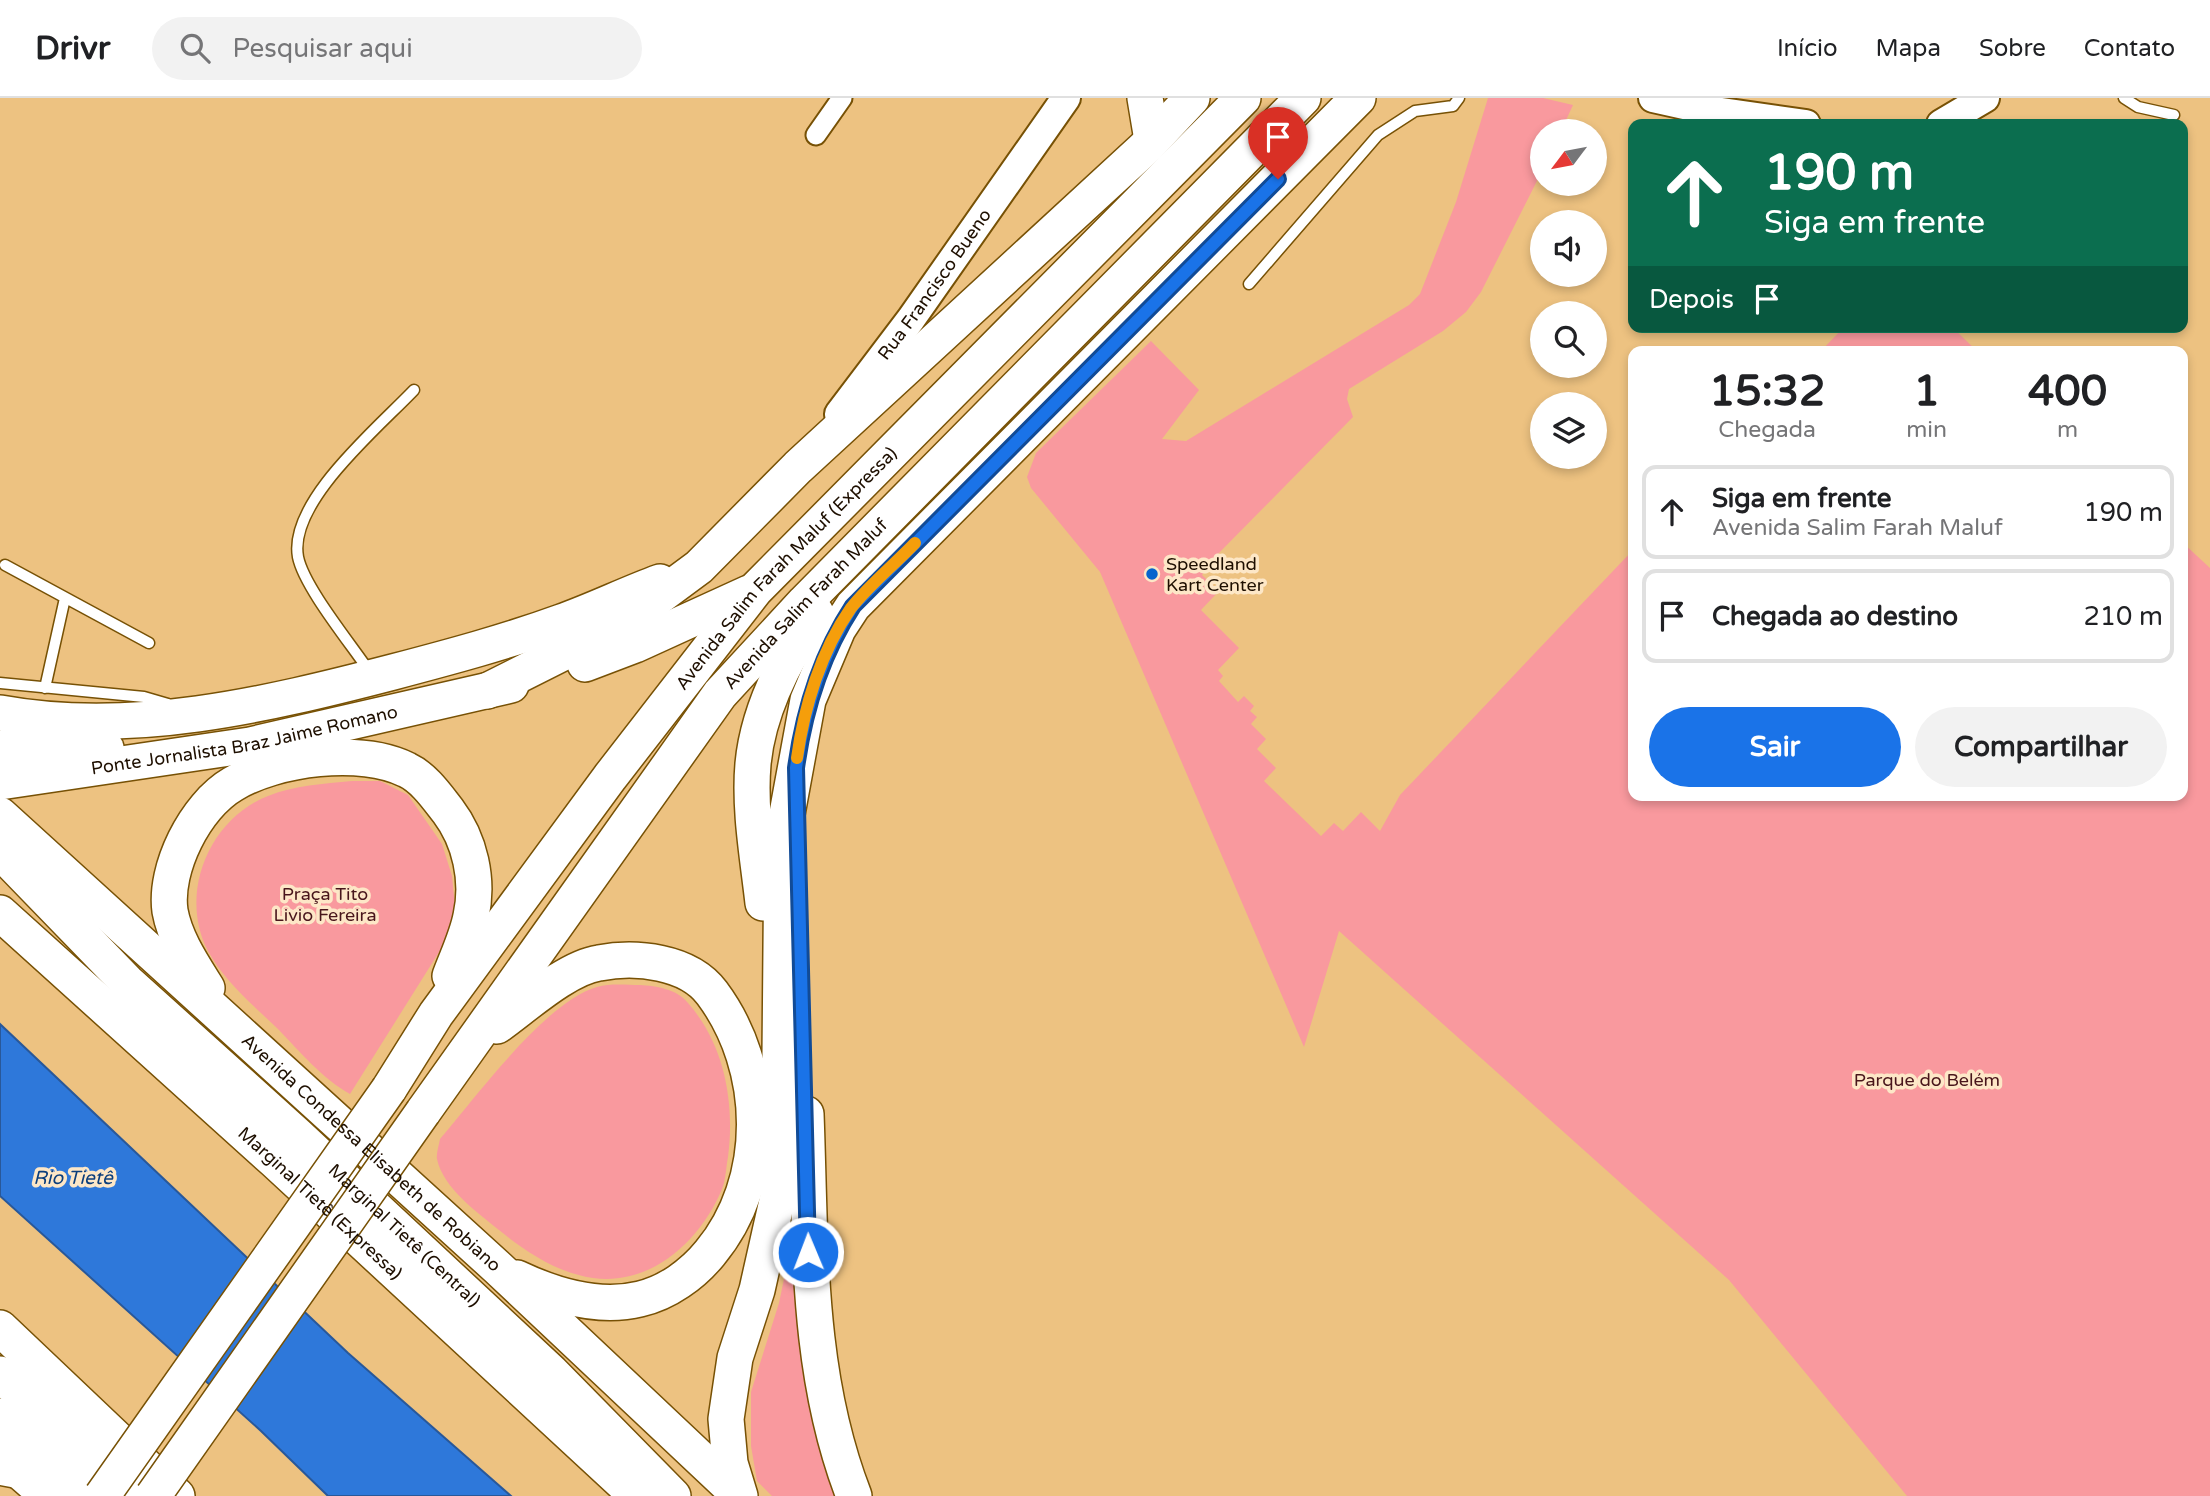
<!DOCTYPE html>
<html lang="pt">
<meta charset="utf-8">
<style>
:root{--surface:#fff;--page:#f2f2f2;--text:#202124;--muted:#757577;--line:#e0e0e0;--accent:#1a73e8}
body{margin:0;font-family:"Varela Round",sans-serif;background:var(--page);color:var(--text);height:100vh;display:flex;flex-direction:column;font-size:26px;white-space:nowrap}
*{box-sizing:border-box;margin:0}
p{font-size:23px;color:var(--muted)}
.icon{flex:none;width:38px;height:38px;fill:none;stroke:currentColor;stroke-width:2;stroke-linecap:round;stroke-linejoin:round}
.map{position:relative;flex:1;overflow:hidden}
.details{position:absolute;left:1628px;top:248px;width:560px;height:455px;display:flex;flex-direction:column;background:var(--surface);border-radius:14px;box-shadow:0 4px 10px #0003}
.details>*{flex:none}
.banner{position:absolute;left:1628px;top:21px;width:560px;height:214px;border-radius:14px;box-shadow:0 4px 10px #0003;background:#0b6e4f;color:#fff;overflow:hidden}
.needle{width:46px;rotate:238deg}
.controls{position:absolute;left:1530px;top:21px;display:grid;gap:14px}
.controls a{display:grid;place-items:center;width:77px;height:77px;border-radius:50%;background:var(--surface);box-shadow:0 4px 10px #0003;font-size:35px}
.pin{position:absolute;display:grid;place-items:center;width:60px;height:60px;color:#fff;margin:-72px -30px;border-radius:50% 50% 50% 0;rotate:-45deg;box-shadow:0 0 7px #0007}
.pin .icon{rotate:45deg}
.me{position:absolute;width:77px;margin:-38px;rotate:359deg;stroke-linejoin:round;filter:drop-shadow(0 0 5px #0008)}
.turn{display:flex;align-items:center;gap:24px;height:147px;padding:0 21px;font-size:32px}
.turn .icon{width:91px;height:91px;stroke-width:2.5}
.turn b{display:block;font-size:49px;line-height:60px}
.then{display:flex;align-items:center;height:66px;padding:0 21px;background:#0003;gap:14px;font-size:26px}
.eta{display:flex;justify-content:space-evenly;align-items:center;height:119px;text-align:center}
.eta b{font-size:42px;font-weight:800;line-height:49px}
.button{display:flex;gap:14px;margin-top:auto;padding:14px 21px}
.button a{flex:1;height:80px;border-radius:42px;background:var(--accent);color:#fff;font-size:28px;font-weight:800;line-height:80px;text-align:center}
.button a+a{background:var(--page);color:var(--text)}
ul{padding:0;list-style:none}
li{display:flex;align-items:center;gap:21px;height:94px;margin:0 14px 10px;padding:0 7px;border:4px solid var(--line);border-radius:14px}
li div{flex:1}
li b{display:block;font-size:26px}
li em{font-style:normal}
header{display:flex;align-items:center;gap:42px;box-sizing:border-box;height:98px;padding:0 35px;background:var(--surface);border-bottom:2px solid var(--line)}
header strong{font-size:33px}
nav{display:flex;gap:38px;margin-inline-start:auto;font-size:24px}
.search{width:490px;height:63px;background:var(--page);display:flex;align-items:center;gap:18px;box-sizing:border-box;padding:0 24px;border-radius:38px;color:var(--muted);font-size:26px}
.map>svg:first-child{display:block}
.green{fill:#f9999e}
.water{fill:#2e78da;stroke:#295899;stroke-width:2}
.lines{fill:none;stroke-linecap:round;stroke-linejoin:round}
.lane-casing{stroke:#775105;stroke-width:13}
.street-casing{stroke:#775105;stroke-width:23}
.secondary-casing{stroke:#775105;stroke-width:32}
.highway-casing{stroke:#775105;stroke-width:38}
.lane{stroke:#fff;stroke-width:10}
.street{stroke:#fff;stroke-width:19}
.secondary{stroke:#fff;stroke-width:28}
.highway{stroke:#fff;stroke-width:35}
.highway-bridge-casing{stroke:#775105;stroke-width:38;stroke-linecap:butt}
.highway-bridge{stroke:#fff;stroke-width:35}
.route-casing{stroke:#114b97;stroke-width:18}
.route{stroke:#1a73e8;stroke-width:12}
.slow{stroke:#f59e0b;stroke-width:12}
.poi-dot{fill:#0564cd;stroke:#fde7c7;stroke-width:2.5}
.labels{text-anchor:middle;stroke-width:7;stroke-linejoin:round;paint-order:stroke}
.street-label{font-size:18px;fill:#1e0f00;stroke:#fde7c7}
.poi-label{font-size:18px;fill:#1e0f00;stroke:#fde7c7;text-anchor:start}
.park-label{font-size:18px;fill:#48151b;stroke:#fde7c7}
.water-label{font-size:19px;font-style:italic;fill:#0b3e7c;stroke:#fde7c7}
</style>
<header>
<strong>Drivr</strong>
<div class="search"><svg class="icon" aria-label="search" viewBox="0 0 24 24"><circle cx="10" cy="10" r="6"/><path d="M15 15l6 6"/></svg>Pesquisar aqui</div>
<nav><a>Início</a><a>Mapa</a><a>Sobre</a><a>Contato</a></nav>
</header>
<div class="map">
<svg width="2210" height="1398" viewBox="0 0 2210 1398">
<rect width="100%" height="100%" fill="#edc281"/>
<path class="green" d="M 1488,0 L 1543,0 L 1573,7 L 1561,33 L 1542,33 L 1542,73 L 1481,194 L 1466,214 L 1443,233 L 1349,291 L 1347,301 L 1353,319 L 1213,461 L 1202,477 L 1219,493 L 1201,512 L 1239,550 L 1218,572 L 1223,578 L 1219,583 L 1238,604 L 1244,598 L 1254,608 L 1250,613 L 1257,619 L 1251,626 L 1266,641 L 1257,651 L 1276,670 L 1264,683 L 1321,738 L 1334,725 L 1343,733 L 1361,714 L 1380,733 L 1400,697 L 1633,452 L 1633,698 L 2182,698 L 2182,444 L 2210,470 L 2210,1398 L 1907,1398 L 1729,1182 L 1339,833 L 1304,949 L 1100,474 L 1031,390 L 1027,379 L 1036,355 L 1151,243 L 1199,292 L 1162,341 L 1186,343 L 1409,207 L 1420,196 L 1456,104 Z
M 1844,229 L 1952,229 L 1978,254 L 1820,254 Z
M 352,683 L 380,683 L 408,697 L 442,746 L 452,778 L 455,809 L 446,843 L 350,996 C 323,981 300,954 279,932 C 254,908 224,883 208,853 C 178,796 209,721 268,698 C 295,687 323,686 352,683 Z
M 640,887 C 657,888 677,891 688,905 C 725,947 735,1006 728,1059 C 726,1069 726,1081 722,1091 C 701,1142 652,1188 593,1180 C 558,1175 526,1154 499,1132 C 478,1115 443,1090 437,1061 C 436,1056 439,1047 440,1041 C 477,998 545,904 597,889 C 610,885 627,887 640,887 Z
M 796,1123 L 839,1398 L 772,1398 L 757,1383 L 751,1348 L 751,1294 L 779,1205 Z"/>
<path class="water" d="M 0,926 L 348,1255 L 511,1398 L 328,1398 L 261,1333 L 0,1098 Z"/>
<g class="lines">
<defs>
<path id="lane" d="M 2124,0 L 2138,9 L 2174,17
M 1249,186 L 1378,37 L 1415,13 L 1453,8 L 1459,0
M 5,467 L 149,545
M 369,573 C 351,546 304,489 298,459 C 288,404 379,329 414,292
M 0,585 L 144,599 L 168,606
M 45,590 L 65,500
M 0,1382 L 17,1385"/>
<path id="street" d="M 816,37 L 842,0"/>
<g id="secondary">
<path d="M 1653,0 L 1707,12 L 1806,26"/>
<path d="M 1941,26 L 1985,0"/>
<path id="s1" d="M 839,316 L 911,221 L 1066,0"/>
</g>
<g id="highway">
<path d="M 1145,0 L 1152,42"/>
<path d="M 585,566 L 635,547 L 749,495"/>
<path d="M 487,593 L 626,523 L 699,469 L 798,369 L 1148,47 L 1192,0"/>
<path d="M 0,615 C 131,639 266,607 393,574 C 450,559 506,544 561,524 C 595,512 627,496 660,484"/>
<path d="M 0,650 L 106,650"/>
<path id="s2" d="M 0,684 L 250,647 L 511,587"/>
<path id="s3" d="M 0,717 L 498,1170 L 739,1397"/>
<path id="s4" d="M 0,753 L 127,884 L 298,1038 L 551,1274 L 673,1398"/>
<path d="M 763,805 C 758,760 749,712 753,666 C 758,612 785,560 816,515"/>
<path id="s5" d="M 0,815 L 275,1063 L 637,1398"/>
<path d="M 207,890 C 192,866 175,841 170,813 C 164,771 195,708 233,686 C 276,660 361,649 407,672 C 424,680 437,699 448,713 C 470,742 479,782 471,818 C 467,839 457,859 450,878"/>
<path d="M 497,928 C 524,909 566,870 599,865 C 636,858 688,863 712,895 C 768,970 770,1083 710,1155 C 693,1176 667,1195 640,1201 C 599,1211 555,1198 517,1180"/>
<path id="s6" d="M 389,991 L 436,916 L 610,679 L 755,492 L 1243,0"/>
<path id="s7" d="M 423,1014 L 720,596 L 805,504 L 1303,0"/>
<path d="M 806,1016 C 811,1146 806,1275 854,1398"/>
<path d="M 0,1230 L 177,1398"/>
<path d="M 0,1276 L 133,1398"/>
<path d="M 0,1318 L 91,1398"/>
<path d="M 0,1356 L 48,1398"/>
<path d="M 740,1398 L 730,1365 L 726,1321 L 735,1260 L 757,1192 L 781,1085 L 784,1044 L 780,958 L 782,743 L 808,602 L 838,531 L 853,508 L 1358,0"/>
</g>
</defs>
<use href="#lane" class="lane-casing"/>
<use href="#street" class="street-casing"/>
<use href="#secondary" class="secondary-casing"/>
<use href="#highway" class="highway-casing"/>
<use href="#lane" class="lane"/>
<use href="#street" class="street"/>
<use href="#secondary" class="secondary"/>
<use href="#highway" class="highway"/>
<defs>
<path id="highway-bridge" d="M 102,1398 L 389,991
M 153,1398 L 423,1014"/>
</defs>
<use href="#highway-bridge" class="highway-bridge-casing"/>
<use href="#highway-bridge" class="highway-bridge"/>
</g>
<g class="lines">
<defs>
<path id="route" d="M 808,1154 L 796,670 C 804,612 821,557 853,508 L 1278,81"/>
</defs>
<use href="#route" class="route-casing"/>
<use href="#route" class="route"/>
<path class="slow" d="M 797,660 C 804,609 821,553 851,510 C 869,487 895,466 915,445"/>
</g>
<circle class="poi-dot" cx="1152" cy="476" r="7"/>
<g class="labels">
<g class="street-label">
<text dy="6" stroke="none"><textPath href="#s1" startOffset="161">Rua Francisco Bueno</textPath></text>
<text dy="6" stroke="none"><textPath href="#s6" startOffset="656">Avenida Salim Farah Maluf (Expressa)</textPath></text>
<text dy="6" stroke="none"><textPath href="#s7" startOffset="637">Avenida Salim Farah Maluf</textPath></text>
<text dy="6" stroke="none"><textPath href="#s2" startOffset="248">Ponte Jornalista Braz Jaime Romano</textPath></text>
<text dy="6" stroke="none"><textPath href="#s3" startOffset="502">Avenida Condessa Elisabeth de Robiano</textPath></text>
<text dy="6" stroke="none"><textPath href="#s5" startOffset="432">Marginal Tietê (Expressa)</textPath></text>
<text dy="6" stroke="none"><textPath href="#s4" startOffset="558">Marginal Tietê (Central)</textPath></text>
</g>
<g class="poi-label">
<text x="1166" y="472">Speedland<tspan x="1166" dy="21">Kart Center</tspan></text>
</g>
<g class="park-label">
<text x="325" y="802">Praça Tito<tspan x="325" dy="21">Livio Fereira</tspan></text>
<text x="1927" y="988">Parque do Belém</text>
</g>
<g class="water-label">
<text x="73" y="1086">Rio Tietê</text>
</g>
</g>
</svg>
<div class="controls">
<a><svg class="needle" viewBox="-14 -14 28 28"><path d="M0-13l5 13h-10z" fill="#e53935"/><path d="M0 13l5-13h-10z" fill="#757577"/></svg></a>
<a><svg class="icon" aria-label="sound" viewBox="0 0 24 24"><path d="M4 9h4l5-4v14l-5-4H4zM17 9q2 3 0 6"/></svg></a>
<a><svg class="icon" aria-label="search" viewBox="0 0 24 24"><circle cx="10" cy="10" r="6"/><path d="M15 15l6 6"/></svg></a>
<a><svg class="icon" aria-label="layers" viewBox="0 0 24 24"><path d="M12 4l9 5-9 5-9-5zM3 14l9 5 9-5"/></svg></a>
</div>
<div class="pin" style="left:1278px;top:81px;background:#d93025"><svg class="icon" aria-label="arrive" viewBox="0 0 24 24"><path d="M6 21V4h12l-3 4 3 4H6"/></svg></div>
<svg class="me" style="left:808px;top:1154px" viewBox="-20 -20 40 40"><circle r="17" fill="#1a73e8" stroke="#fff" stroke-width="3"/><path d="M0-11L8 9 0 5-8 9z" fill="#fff"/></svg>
<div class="banner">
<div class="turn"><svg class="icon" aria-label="ahead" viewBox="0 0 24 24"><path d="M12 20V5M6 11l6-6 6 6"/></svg><div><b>190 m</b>Siga em frente</div></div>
<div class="then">Depois<svg class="icon" aria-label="arrive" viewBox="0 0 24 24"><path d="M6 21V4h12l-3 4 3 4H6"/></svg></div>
</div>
<section class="details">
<div class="eta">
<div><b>15:32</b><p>Chegada</p></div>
<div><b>1</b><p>min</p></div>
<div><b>400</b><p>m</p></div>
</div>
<ul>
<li><svg class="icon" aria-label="ahead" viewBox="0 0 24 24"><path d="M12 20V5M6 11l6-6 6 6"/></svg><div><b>Siga em frente</b><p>Avenida Salim Farah Maluf</p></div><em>190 m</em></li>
<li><svg class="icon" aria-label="arrive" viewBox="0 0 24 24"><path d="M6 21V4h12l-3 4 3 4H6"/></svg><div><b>Chegada ao destino</b></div><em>210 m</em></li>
</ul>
<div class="button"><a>Sair</a><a>Compartilhar</a></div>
</section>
</div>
